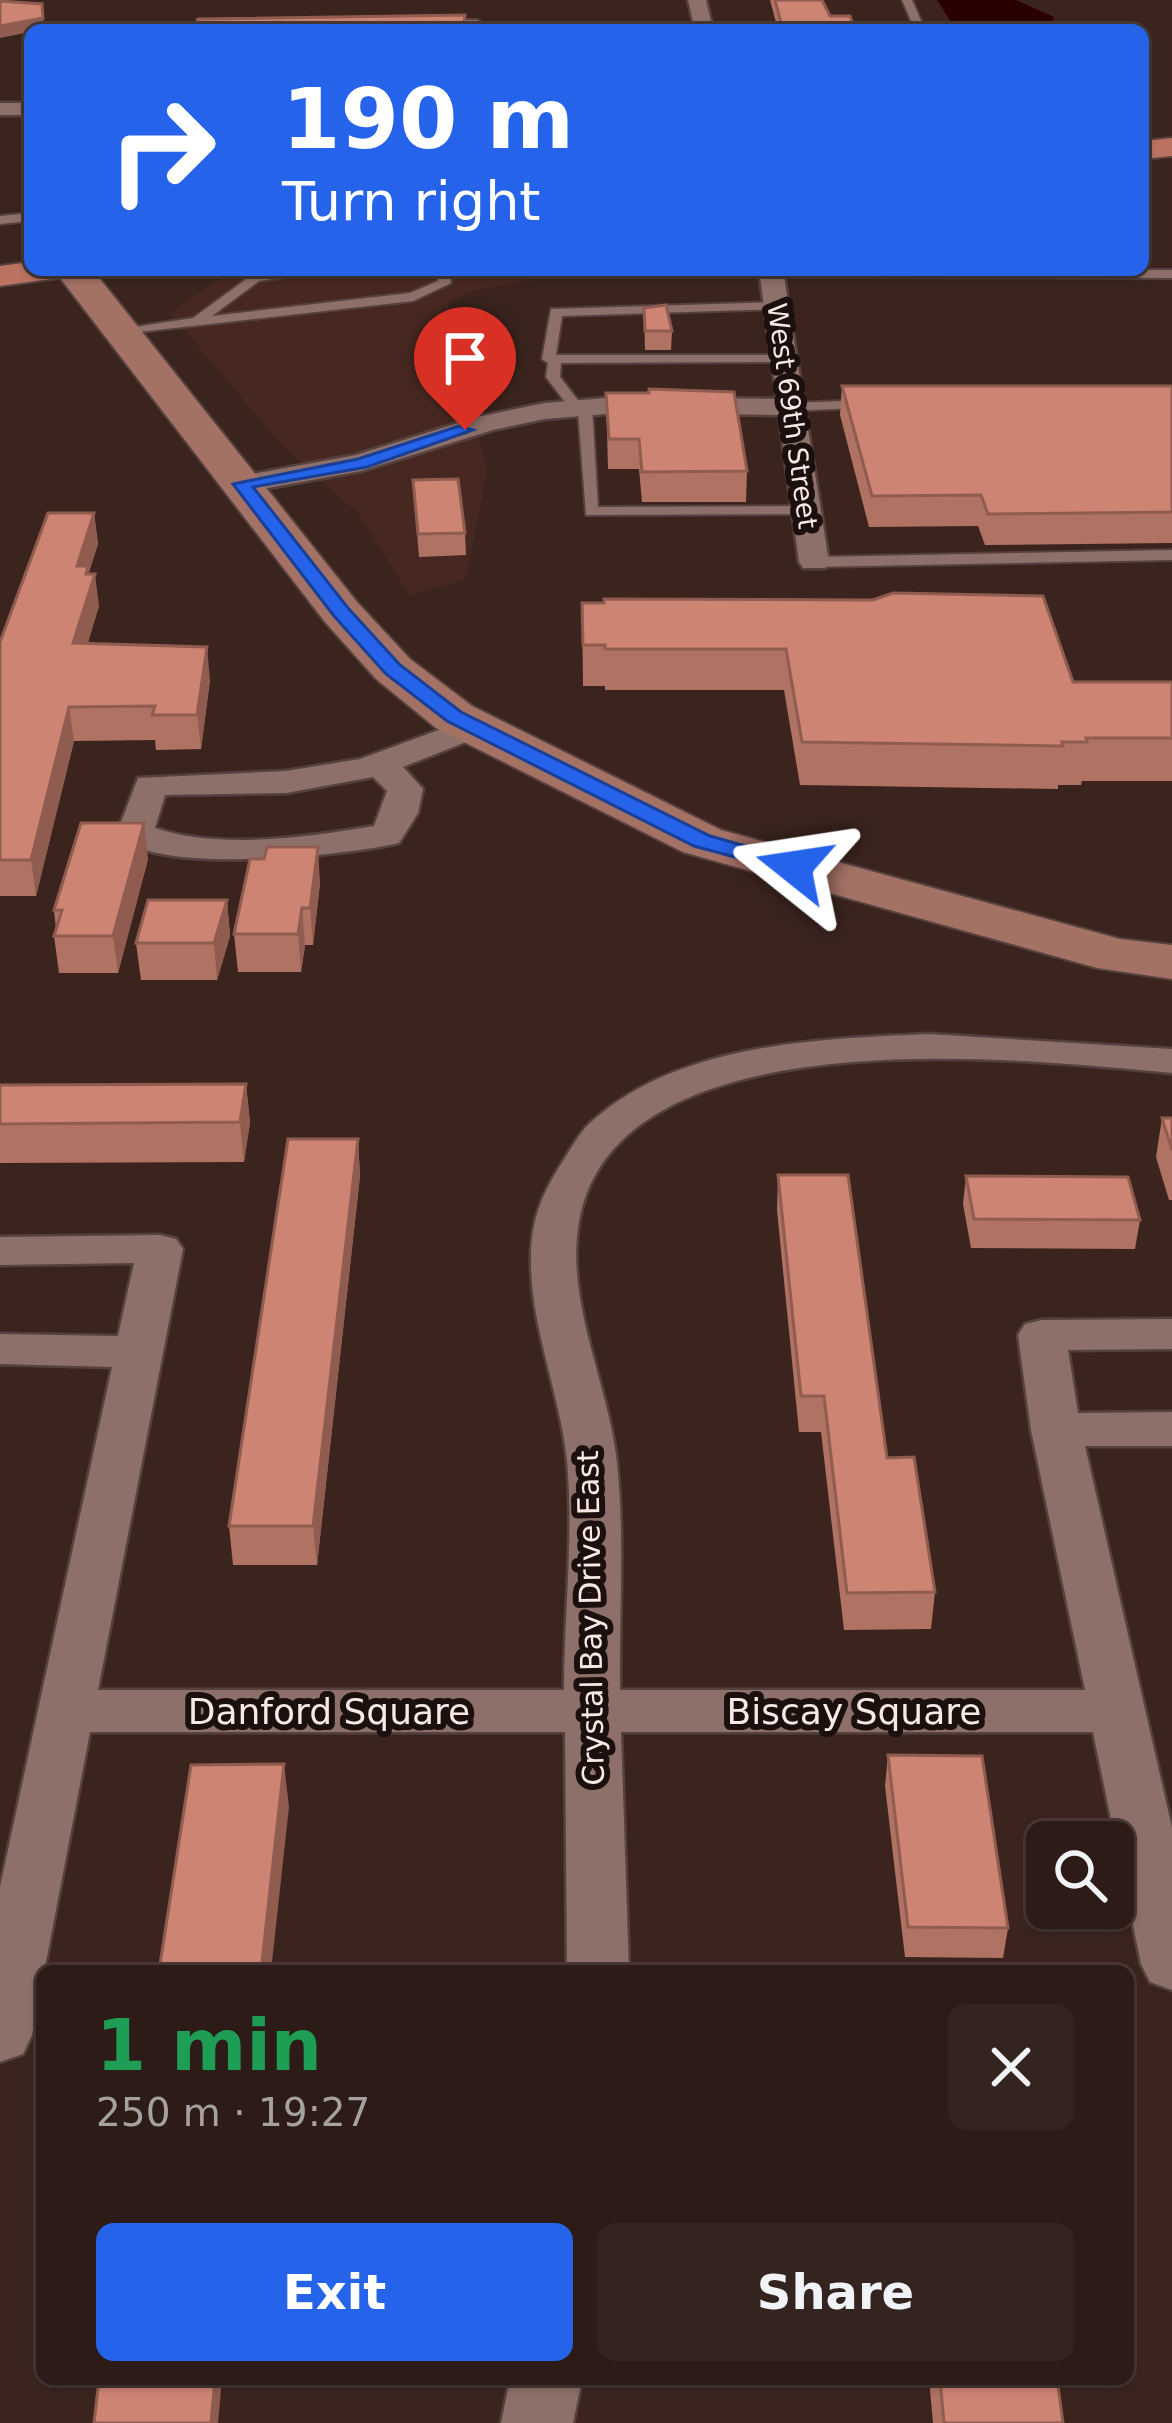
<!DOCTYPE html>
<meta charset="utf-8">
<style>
:root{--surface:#2c1b16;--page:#34241f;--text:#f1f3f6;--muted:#a6a1a1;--line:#483935;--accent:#2563eb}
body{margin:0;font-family:"DejaVu Sans",sans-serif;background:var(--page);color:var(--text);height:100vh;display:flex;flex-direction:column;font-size:45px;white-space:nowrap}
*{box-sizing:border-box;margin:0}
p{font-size:39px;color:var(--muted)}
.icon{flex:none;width:66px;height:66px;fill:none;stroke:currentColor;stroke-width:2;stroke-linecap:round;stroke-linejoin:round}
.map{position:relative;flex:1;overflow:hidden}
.panel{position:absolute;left:36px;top:1965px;width:1098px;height:420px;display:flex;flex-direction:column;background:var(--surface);border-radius:18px;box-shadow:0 3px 9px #0004,0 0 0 3px var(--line)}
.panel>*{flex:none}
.top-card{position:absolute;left:24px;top:24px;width:1125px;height:252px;border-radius:18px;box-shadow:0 3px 9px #0004,0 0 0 3px var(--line);background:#2563eb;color:#fff;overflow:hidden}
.controls{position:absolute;left:1026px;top:1821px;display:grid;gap:24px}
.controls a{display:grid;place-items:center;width:108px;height:108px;border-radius:18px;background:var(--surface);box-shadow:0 3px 9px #0004,0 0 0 3px var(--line);font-size:60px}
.pin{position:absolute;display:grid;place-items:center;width:102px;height:102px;color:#fff;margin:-123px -51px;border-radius:50% 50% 50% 0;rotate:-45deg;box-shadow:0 0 12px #0007}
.pin .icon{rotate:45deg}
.me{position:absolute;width:132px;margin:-66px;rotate:285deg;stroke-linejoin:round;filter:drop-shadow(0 0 9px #0008)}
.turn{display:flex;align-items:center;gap:42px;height:252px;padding:0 60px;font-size:54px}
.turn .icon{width:156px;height:156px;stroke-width:2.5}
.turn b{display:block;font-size:84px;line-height:102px}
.round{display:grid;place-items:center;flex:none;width:126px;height:126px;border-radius:18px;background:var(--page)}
.head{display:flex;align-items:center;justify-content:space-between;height:204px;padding:0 60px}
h1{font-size:72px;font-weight:700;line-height:90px;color:#1e9e55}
.cta{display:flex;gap:24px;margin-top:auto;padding:24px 60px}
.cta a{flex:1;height:138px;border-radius:18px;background:var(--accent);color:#fff;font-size:48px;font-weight:700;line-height:138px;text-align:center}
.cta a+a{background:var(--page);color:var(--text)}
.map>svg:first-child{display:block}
.built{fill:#472821}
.water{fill:#2b0000}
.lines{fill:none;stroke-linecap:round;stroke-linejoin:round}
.lane-casing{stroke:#55413d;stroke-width:4}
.street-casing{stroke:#55413d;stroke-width:5}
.secondary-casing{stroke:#55413d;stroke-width:4}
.primary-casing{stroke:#55413d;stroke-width:4}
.lane{fill:#8d7069;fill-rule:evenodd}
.street{fill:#8d7069;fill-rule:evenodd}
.secondary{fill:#a47165;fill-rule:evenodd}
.primary{fill:#bb7261;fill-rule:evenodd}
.wall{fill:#b07263}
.shaded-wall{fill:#905c50}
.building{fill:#cd8473;stroke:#905c50;stroke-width:3}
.route{fill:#2563eb;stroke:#184099;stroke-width:3}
.labels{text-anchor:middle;stroke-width:12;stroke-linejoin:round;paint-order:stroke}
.far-street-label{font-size:27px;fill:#f9e8e4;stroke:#1b100e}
.street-label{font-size:30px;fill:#f9e8e4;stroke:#1b100e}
.near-street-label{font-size:36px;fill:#f9e8e4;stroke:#1b100e}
</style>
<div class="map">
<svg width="1172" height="2423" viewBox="0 0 1172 2423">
<rect width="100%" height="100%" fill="#3b241e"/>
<path class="built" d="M 267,270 L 584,270 L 472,291 L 448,304 L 487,470 L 466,579 L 410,596 L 359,514 L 286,450 L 170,313 L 225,275 Z"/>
<path class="water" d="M 937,0 L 1016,0 L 1054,17 L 1048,30 L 971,30 L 953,25 Z"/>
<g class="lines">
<defs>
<path id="lane" d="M 902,0 L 912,0 L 925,30 L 915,30 Z
M 418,20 L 477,20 L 482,23 L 482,30 L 472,30 L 472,26 L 422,26 L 422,30 L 412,30 Z
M 30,213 L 30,221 L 0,224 L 0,216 Z
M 293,270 L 333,270 L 259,281 L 212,316 L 410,293 L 438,281 L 437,270 L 449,270 L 451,283 L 413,301 L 122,334 L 115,330 L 193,318 L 252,275 Z
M 771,270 L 1172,270 L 1172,278 L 767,277 L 765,274 Z
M 781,302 L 781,308 L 776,309 L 562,316 L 556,355 L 789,355 L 791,358 L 784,362 L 561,363 L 560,377 L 580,403 L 592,406 L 598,507 L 806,506 L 811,508 L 811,514 L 586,515 L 578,411 L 571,410 L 546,377 L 548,363 L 542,359 L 551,309 Z
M 870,400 L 877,404 L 875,407 L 791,411 L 784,407 L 791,403 Z
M 1172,550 L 1172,560 L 814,567 L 806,562 L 814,557 Z"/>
<path id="street" d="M 688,0 L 706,0 L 713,30 L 695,30 Z
M 0,103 L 30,103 L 30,115 L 0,115 Z
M 759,270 L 783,270 L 829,562 L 825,568 L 803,568 L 799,562 L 779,415 L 618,413 L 545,419 L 493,430 L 361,471 L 241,493 L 227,484 L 231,478 L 356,455 L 477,417 L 545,403 L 618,397 L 777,399 Z
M 474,717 L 486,720 L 491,727 L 486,734 L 403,767 L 423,789 L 418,813 L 399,843 C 350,855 147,877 117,833 L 138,778 L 286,771 L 360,759 ZM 373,777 L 387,791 L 374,826 C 307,837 220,850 155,828 L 165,795 L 286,793 Z
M 928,1034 L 1172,1049 L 1172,1073 C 1022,1059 615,1013 579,1222 C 565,1303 609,1384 617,1463 C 625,1538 619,1615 620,1690 L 1085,1690 L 1031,1430 L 1018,1335 L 1025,1324 L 1042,1320 L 1172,1319 L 1172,1349 L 1068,1350 L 1078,1413 L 1172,1412 L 1172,1446 L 1085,1446 L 1172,1828 L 1172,1990 L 1150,1982 L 1141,1964 L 1093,1732 L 621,1732 L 629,1971 L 567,1971 L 565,1732 L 90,1732 L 32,2035 L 23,2054 L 0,2062 L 0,1887 L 112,1367 L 0,1364 L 0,1334 L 118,1336 L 134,1263 L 0,1265 L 0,1237 L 160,1235 L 176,1239 L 183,1249 L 98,1690 L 564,1690 C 564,1614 574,1537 567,1461 C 560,1392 529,1324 531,1254 C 532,1217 543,1192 563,1161 C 571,1149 579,1133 589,1124 C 677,1043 816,1039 928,1034 Z
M 510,2379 L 582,2379 L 573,2423 L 501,2423 Z"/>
<path id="secondary" d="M 54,270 L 91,270 L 100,279 L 357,602 L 410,659 L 472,706 L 721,830 L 1120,939 L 1172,945 L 1172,979 L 1097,968 L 683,852 L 436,728 L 376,679 L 325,622 Z"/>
<path id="primary" d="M 1172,138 L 1172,156 L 1143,159 L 1143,141 Z
M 30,262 L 30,270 L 71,270 L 66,277 L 0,286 L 0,266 Z"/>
</defs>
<use href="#lane" class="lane-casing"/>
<use href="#street" class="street-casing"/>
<use href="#secondary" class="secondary-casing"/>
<use href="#primary" class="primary-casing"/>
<use href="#lane" class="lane"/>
<use href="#street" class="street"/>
<use href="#secondary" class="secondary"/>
<use href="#primary" class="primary"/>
</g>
<path class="wall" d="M 770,0 L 822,0 L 830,16 L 855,30 L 778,30 Z
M 644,308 L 672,331 L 671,350 L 645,350 Z
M 842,386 L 1172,386 L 1172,543 L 985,545 L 978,526 L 869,527 L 840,415 Z
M 606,393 L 747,471 L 746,502 L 642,502 L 639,469 L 608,469 Z
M 413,480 L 465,533 L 466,555 L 419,557 Z
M 94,513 L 98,544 L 89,572 L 99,606 L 87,644 L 210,680 L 201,749 L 156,750 L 155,740 L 74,741 L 36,896 L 0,896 L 0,642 Z
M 582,603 L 1073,682 L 1172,682 L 1172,781 L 1082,781 L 1081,785 L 1058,785 L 1058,789 L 800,785 L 784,690 L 605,690 L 605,686 L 583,686 Z
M 148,859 L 118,973 L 59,973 L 54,936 L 56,929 L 54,910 Z
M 264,859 L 320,883 L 313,945 L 305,945 L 301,972 L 238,972 L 234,934 Z
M 227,900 L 230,936 L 217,980 L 141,980 L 136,943 Z
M 246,1084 L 250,1122 L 244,1162 L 0,1163 L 0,1085 Z
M 1162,1118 L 1172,1118 L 1172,1200 L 1169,1200 L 1156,1157 Z
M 358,1139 L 360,1176 L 317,1565 L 233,1565 L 229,1526 Z
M 778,1175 L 887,1458 L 935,1592 L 931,1629 L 844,1630 L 821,1432 L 799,1432 L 777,1210 Z
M 966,1176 L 1140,1220 L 1135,1249 L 971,1248 L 963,1204 Z
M 888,1755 L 1008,1928 L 1003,1958 L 905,1957 L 885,1786 Z
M 929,2379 L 1057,2379 L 1063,2423 L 933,2423 Z"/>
<path class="shaded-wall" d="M 42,4 L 44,29 L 30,30 L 30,32 L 0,38 L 0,26 Z
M 94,513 L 98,544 L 89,572 L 91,587 L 95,574 L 99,606 L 78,677 L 73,643 L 77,566 Z
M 207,647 L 210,680 L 201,749 L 197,715 Z
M 69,707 L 74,741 L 36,896 L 31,860 Z
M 144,823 L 148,859 L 118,973 L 113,936 Z
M 318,847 L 320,883 L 313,945 L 310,908 Z
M 227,900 L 230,936 L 217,980 L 214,943 Z
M 302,908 L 305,945 L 301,972 L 298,934 Z
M 246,1084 L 250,1122 L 244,1162 L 240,1122 Z
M 358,1139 L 360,1176 L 317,1565 L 313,1526 Z
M 284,1764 L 289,1807 L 271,1971 L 261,1971 Z
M 215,2379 L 222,2379 L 218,2423 L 211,2423 Z"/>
<path class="building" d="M 775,0 L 822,0 L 830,16 L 850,16 L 855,30 L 783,30 Z
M 0,1 L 42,4 L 43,18 L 0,26 Z
M 465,15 L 463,30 L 193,30 L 198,19 Z
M 666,305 L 672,331 L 645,331 L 644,308 Z
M 842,386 L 1172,386 L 1172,512 L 988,514 L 981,495 L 872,496 Z
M 649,389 L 734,392 L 747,471 L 642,472 L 639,439 L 609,439 L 606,393 L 649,393 Z
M 458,479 L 465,533 L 418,534 L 413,480 Z
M 48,513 L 94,513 L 77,566 L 88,566 L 86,574 L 95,574 L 73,643 L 207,647 L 197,715 L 152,715 L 155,706 L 69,707 L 31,860 L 0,860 L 0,642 Z
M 893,593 L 1043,596 L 1073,682 L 1172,682 L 1172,738 L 1086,738 L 1087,742 L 1062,742 L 1063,746 L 802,742 L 786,649 L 605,649 L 605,645 L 583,645 L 582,603 L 604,603 L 604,599 L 873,600 Z
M 81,823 L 144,823 L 113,936 L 54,936 L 62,910 L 54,910 Z
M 267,847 L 318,847 L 310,908 L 302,908 L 298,934 L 234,934 L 250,859 L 264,859 Z
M 148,900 L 227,900 L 214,943 L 136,943 Z
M 246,1084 L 240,1122 L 0,1124 L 0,1085 Z
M 1162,1118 L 1172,1118 L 1172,1150 Z
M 288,1139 L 358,1139 L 313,1526 L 229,1526 Z
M 778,1175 L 848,1175 L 887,1458 L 914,1457 L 935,1592 L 847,1593 L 824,1396 L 801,1396 Z
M 966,1176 L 1128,1177 L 1140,1220 L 974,1219 Z
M 888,1755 L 982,1756 L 1008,1928 L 908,1927 Z
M 284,1764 L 261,1971 L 159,1971 L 191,1765 Z
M 99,2379 L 215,2379 L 211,2423 L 94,2423 Z
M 940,2379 L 1057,2379 L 1063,2423 L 944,2423 Z"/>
<path class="route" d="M 459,426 L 473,430 L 367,467 L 253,487 L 348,608 L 400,665 L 461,712 L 710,836 L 802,862 L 802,871 L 794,873 L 694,846 L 447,721 L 386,674 L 334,616 L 233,484 L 358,459 Z"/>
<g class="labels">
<g class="far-street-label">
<text transform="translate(792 416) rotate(82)" y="9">West 69th Street</text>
</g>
<g class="street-label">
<text transform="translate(591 1618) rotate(-91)" y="10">Crystal Bay Drive East</text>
</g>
<g class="near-street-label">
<text x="329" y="1724">Danford Square</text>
<text x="854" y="1724">Biscay Square</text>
</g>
</g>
</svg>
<div class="controls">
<a><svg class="icon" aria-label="search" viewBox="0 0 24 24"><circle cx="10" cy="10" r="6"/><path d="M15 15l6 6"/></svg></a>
</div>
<div class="pin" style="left:465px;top:430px;background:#d93025"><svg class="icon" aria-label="arrive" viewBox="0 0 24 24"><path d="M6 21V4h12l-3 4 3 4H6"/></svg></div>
<svg class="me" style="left:794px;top:867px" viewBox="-20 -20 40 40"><path d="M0-17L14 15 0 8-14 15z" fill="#2563eb" stroke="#fff" stroke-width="4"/></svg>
<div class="top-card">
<div class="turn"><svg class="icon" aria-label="right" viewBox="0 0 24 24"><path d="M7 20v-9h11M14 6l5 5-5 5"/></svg><div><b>190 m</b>Turn right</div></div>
</div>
<section class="panel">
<div class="head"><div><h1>1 min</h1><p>250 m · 19:27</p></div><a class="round"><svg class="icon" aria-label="close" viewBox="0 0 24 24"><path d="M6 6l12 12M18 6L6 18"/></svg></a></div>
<div class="cta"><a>Exit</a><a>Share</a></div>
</section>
</div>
